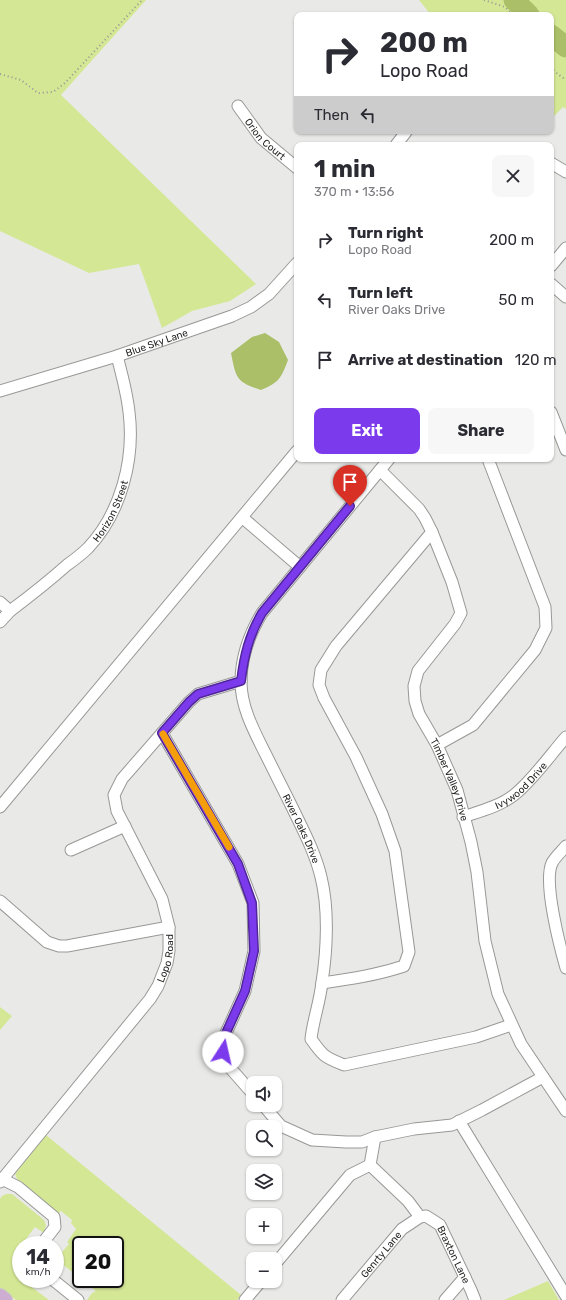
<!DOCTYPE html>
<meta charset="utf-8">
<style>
:root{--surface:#fff;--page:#f7f7f7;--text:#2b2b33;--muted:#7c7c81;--accent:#7c3aed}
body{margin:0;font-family:Rubik,sans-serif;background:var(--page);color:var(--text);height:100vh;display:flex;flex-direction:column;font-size:15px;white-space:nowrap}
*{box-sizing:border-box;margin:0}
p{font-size:13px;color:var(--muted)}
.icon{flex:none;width:22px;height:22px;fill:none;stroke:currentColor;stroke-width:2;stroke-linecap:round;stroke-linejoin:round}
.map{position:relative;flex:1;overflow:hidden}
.side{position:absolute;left:294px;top:142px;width:260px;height:320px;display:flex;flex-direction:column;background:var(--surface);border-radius:8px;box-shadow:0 1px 3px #0004}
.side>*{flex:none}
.hud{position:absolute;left:294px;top:12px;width:260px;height:122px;border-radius:8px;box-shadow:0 1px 3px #0004;background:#fff;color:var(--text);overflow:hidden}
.fabs{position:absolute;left:246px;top:1076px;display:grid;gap:8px}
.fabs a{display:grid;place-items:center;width:36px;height:36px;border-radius:8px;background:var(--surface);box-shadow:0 1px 3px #0004;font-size:20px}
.speed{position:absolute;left:12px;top:1236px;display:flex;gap:8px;font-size:20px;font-weight:700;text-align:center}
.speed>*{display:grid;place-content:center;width:52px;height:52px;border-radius:50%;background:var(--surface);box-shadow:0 1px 3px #0004;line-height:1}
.speed small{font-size:10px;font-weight:400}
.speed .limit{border:2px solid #111;border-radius:6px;background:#fff;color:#111}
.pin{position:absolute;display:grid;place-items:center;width:34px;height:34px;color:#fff;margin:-41px -17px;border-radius:50% 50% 50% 0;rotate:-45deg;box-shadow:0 0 4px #0007}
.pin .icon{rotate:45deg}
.me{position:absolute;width:44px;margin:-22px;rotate:10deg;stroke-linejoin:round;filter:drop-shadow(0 0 3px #0008)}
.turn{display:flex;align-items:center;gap:14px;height:84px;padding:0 20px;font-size:18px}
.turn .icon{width:52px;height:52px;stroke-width:2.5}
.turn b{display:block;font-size:28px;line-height:34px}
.then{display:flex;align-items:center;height:38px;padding:0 20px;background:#0003;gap:8px;font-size:15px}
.round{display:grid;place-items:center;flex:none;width:42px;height:42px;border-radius:8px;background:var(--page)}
.headline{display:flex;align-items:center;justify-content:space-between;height:68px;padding:0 20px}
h1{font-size:24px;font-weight:700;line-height:30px}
.button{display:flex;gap:8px;margin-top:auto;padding:8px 20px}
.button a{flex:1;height:46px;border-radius:8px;background:var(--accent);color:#fff;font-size:16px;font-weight:700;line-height:46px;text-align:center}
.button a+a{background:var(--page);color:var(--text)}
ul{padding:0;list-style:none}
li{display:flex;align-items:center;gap:12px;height:60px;padding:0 20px}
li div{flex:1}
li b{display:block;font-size:15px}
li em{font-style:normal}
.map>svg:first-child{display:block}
.green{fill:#d4e795}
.water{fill:#abbe68}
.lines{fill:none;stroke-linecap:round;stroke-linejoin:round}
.river{stroke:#abbe68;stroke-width:21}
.minor-casing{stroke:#989996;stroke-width:13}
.major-casing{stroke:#c7c7c6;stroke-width:16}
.path{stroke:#979895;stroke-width:2;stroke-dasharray:1 3;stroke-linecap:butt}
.minor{stroke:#fff;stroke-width:11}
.major{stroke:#cdaed2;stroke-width:14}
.route-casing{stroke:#51269a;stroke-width:10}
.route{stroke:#7c3aed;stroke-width:7}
.slow{stroke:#f59e0b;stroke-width:7}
.labels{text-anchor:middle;stroke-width:3.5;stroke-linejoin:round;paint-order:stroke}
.street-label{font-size:10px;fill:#262725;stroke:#e9eae7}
</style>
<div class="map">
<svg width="566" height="1300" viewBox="0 0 566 1300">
<rect width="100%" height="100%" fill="#e9eae7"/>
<path class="green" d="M 0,0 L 146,0 L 61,95 L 256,284 L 230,301 L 192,311 L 162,328 L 139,264 L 89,273 L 0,231 Z
M 419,0 L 566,0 L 566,109 L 563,107 L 551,119 L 551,15 L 431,15 Z
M 0,1007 L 12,1016 L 0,1030 Z
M 46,1135 L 241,1295 L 237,1300 L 87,1300 L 92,1293 L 96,1291 L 81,1279 L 115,1279 L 115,1245 L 81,1245 L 81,1279 L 56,1259 L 69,1244 L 67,1242 L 76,1229 L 71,1223 L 72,1220 L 61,1211 L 58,1213 L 18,1181 L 15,1174 Z
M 6,1194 L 12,1194 L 44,1220 L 46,1225 L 44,1233 L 35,1227 L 15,1254 L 21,1260 L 21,1264 L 15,1273 L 21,1279 L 49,1300 L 16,1300 L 0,1288 L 0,1199 L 2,1196 Z
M 548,1281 L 559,1300 L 504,1300 Z"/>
<path class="water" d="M 265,333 L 279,342 L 288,360 C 281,378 280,382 261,390 C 236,382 236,378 231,353 L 252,337 Z"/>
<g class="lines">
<path class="river" d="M 514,0 L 529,15
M 551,35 L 566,47"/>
<defs>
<g id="minor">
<path id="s1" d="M 238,106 L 261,138 L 297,168"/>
<path d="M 396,145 L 406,132"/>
<path d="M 551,163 L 566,172"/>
<path d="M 551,266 L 566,248"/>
<path d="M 551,284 L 566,297"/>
<path id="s2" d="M 0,391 L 117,356 L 232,316 L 251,307 L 269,294 L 297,263"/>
<path d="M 551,412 L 566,450"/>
<path id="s3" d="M 389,459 L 262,613 C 250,633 241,658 241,682 C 241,707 254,731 265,753 C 274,771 283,789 292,807 C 303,830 315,852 321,877 C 329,909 327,950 322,982 C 320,1002 313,1020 311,1039 C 323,1056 324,1057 344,1065 L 476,1037 L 511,1025"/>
<path id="s4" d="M 380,470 L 419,509 L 425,518 L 432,532 L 452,582 L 461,613 L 455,624 L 418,671 L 414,686 L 415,701 L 419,714 L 437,745 L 457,790 L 471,842 L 477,872 L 485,941 L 498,994 L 521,1044 L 566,1111"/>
<path d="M 243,518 L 300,567"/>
<path d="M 0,602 L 10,611"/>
<path id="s5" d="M 0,622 L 10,611 C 30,596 49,581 67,565 C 74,560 82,554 88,548 C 121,513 135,459 129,412 C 127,393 122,375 117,356"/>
<path d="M 162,733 L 238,864 L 253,903 L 254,951 L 245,991 L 221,1044 L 224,1061 L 253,1094"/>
<path d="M 437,745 L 473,725 L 535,650 L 546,628 L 545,607 L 488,459"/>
<path d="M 0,807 L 297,451"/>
<path id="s6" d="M 463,817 C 481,811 500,806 514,795 C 532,781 551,754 566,737"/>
<path d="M 566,846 C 562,851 555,857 552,863 C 543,882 560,947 566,968"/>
<path d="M 71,850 L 125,826"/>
<path d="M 0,901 L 47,942 L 59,946 L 67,946 L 169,927"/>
<path d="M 322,983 C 350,979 377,975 404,966 L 409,952 L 395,851 L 382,814 L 356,757 L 324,698 L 319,685 L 321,670 L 336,646 L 432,532"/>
<path d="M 263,1105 L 281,1126 L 312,1140 L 346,1142 L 362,1142 L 375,1137 L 414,1129 L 452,1125 L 482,1110 L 543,1077"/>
<path d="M 459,1121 L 566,1296"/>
<path d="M 370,1165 L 375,1137"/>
<path d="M 2,1179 L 18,1187 L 54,1217 L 55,1227 L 41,1245"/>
<path id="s7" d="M 0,1182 L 150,999 L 158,986 L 167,963 L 169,951 L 169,927 L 162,899 L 117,811 L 114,795 L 122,779 L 189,702 L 198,694 L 241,681"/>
<path d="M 275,1264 L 350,1175 L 370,1165 L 408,1201 L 420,1217"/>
<path d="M 52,1279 L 78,1300"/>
<path d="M 245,1300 L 261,1281"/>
<path id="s8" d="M 342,1300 L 402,1229 L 420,1217 L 426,1216 L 440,1225 L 471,1290 L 475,1300"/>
<path d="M 445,1300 L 465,1277"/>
</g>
<path id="major" d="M 0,1296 L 5,1300"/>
</defs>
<use href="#minor" class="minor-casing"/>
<use href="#major" class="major-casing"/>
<path class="path" d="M 484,0 L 505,7 L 512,15
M 551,67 L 555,72 L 566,80
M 0,74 L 21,80 L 38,93 L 53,92 L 65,83 L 142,0
M 76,1285 L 82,1279"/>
<use href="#minor" class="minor"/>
<use href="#major" class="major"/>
</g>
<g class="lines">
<defs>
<path id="route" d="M 223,1052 L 221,1044 L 245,991 L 254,951 L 252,903 L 238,864 L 162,733 L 189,702 L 198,694 L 241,681 C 244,656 249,635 262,613 L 350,506"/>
</defs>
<use href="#route" class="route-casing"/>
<use href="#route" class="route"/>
<path class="slow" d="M 163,734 L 229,847"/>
</g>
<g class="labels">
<g class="street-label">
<text dy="4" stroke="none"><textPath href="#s1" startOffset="43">Orion Court</textPath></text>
<text dy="4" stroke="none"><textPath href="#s2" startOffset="164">Blue Sky Lane</textPath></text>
<text dy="4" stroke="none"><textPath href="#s5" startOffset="159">Horizon Street</textPath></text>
<text dy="4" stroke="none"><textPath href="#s4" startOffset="357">Timber Valley Drive</textPath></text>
<text dy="4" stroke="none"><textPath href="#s6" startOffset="67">Ivywood Drive</textPath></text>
<text dy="4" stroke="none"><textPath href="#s3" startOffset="432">River Oaks Drive</textPath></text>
<text dy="4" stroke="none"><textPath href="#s7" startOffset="281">Lopo Road</textPath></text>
<text dy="4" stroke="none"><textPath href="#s8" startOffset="60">Genrty Lane</textPath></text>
<text dy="4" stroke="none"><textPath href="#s8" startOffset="170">Braxton Lane</textPath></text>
</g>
</g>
</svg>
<div class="fabs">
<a><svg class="icon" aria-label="sound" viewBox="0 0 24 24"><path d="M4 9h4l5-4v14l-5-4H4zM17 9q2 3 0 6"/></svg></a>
<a><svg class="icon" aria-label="search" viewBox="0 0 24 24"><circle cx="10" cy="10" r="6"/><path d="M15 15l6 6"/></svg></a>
<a><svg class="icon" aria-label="layers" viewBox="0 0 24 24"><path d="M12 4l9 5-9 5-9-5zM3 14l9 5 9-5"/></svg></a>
<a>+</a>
<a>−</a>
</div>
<div class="speed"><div>14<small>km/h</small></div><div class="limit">20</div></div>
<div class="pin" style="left:350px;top:506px;background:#d93025"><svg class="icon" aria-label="arrive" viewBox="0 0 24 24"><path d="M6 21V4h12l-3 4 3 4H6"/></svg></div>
<svg class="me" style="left:223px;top:1052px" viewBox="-20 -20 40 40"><circle r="19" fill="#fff"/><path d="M0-13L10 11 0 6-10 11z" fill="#7c3aed"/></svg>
<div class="hud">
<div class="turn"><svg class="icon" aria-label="right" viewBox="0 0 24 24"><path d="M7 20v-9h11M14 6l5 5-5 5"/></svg><div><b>200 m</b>Lopo Road</div></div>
<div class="then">Then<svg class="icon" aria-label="left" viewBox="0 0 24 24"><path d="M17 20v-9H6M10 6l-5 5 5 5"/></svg></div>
</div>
<section class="side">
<div class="headline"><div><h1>1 min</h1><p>370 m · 13:56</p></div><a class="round"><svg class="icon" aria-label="close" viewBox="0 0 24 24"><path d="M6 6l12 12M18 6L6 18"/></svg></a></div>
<ul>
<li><svg class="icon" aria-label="right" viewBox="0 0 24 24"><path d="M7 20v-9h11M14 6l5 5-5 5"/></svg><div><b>Turn right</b><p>Lopo Road</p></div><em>200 m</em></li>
<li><svg class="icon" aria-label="left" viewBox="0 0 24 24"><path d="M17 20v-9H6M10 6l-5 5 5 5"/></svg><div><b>Turn left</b><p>River Oaks Drive</p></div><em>50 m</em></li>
<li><svg class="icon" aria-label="arrive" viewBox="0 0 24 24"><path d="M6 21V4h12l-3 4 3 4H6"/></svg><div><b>Arrive at destination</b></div><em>120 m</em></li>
</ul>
<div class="button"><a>Exit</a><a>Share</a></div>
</section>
</div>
